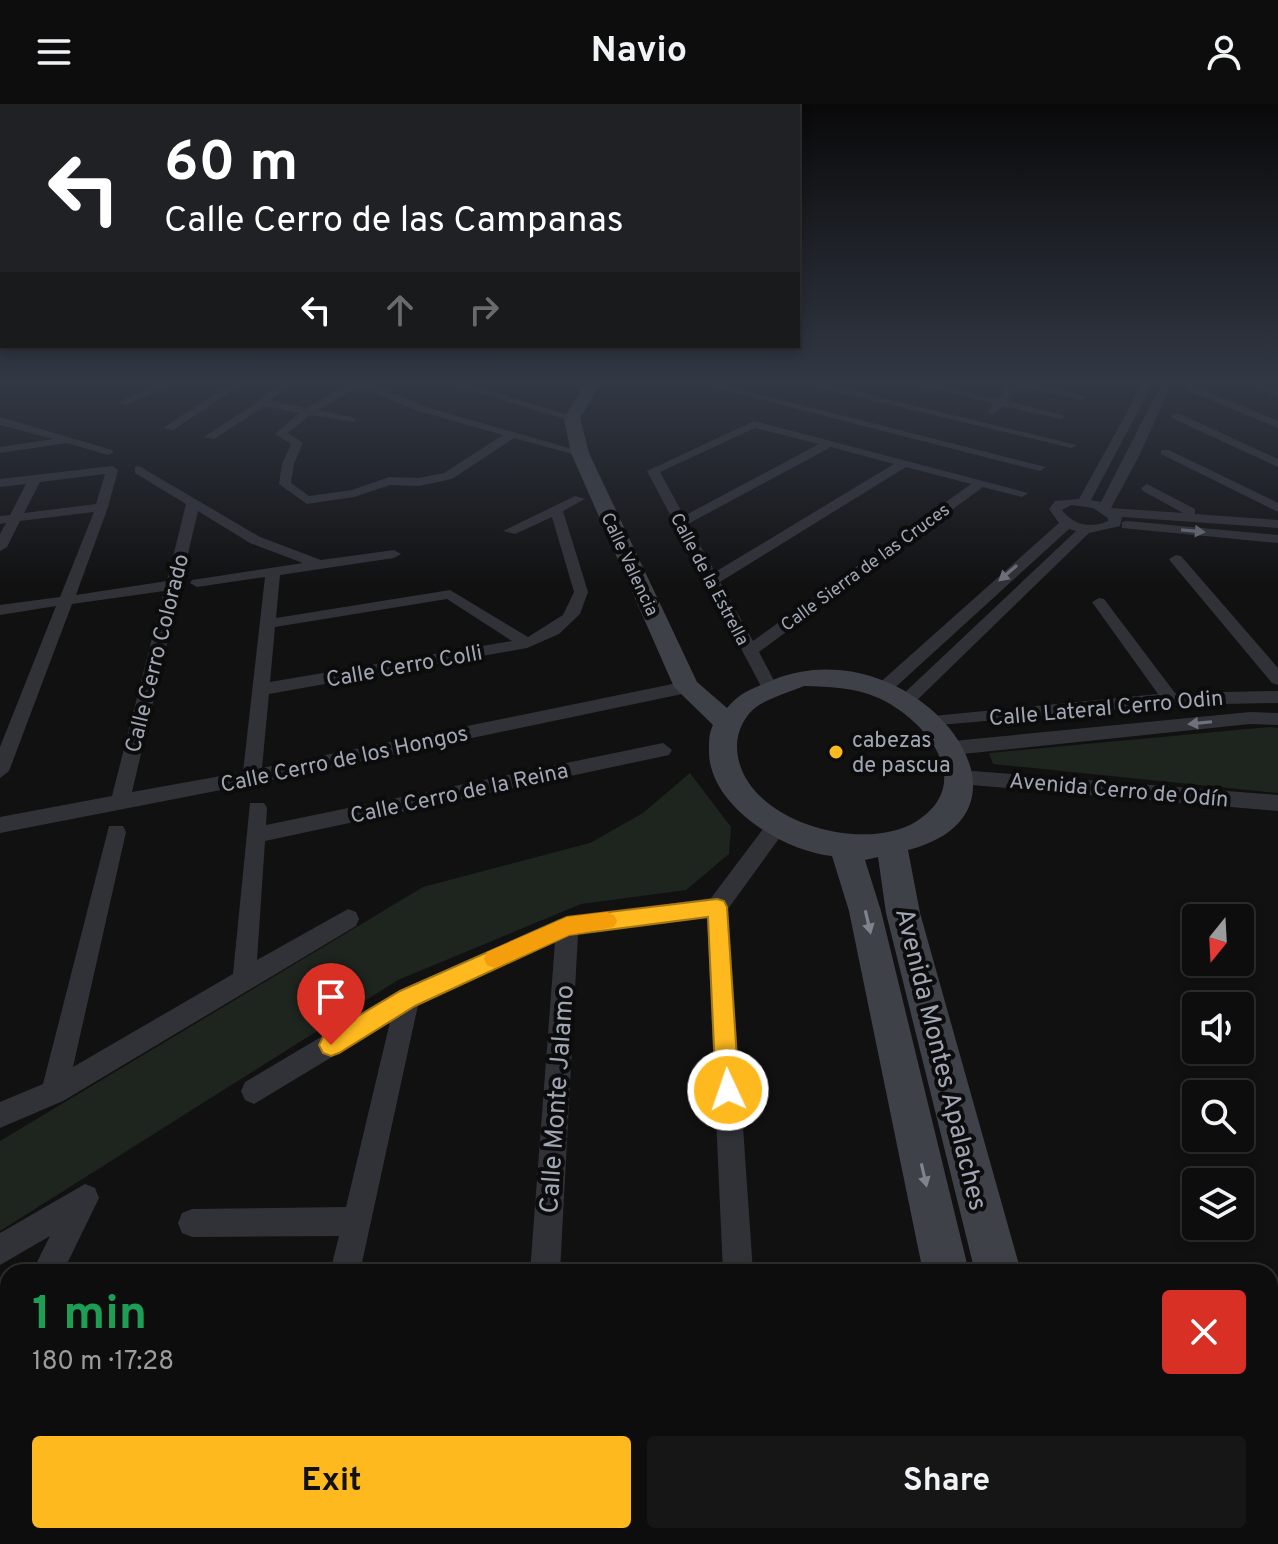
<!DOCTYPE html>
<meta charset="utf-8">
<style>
:root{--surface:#0d0d0e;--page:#161617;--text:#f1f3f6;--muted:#9a9c9e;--line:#2d2d2e;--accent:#fdb91e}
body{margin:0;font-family:Overpass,sans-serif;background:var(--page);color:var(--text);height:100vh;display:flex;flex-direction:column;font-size:30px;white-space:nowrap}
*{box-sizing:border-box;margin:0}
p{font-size:26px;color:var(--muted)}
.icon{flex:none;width:44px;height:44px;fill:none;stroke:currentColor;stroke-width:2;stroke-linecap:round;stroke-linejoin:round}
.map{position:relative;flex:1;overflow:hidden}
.details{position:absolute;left:0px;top:1160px;width:1278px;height:280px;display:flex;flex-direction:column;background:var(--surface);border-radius:24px 24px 0 0;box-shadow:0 4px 12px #0003,0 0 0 2px var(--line)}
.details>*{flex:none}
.guide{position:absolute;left:0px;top:0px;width:800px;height:244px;box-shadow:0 4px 12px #0003,0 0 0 2px var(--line);background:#202124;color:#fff;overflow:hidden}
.needle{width:52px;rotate:198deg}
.buttons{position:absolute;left:1182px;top:800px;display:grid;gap:16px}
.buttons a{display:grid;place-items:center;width:72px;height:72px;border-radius:8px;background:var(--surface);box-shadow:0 4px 12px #0003,0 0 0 2px var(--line);font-size:40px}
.pin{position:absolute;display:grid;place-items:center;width:68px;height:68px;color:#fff;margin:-82px -34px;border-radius:50% 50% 50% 0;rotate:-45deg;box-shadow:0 0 8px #0007}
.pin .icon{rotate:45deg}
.me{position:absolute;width:88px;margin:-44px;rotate:357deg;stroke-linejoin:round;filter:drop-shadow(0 0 6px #0008)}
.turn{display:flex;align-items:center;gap:28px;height:168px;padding:0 32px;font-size:36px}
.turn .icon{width:104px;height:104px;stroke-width:2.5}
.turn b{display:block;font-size:56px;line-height:68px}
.lanes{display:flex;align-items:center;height:76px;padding:0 32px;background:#0003;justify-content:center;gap:40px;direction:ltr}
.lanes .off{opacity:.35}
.round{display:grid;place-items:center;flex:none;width:84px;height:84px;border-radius:8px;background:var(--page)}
.headline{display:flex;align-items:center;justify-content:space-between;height:136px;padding:0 32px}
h1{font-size:48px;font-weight:700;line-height:60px;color:#1e9e55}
.primary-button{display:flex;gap:16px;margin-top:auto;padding:16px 32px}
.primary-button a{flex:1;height:92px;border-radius:8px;background:var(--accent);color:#111;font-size:32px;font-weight:700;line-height:92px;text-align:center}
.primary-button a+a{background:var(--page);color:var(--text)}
header{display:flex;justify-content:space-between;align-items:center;height:104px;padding:0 32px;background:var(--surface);font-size:36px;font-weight:700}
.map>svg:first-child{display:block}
.green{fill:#1d251e}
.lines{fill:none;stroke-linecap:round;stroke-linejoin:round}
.street{fill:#313238;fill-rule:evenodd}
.secondary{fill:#3f4148;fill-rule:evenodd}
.oneway{fill:#6f727c}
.oneway2{fill:#7f838e}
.route{fill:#fdb91e;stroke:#a47814;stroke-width:2}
.slow{fill:#f59e0b}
.poi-dot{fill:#fdb91e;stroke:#0c0c0d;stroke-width:3}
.labels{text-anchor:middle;stroke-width:8;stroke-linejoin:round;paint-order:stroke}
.far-street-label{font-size:18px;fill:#a1a6b4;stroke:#0c0c0d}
.street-label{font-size:22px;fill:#a1a6b4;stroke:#0c0c0d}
.poi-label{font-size:22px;fill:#a1a6b4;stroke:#0c0c0d;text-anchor:start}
.near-street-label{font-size:26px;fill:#a1a6b4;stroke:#0c0c0d}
</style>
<header><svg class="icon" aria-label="menu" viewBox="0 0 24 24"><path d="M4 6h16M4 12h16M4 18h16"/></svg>Navio<svg class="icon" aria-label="person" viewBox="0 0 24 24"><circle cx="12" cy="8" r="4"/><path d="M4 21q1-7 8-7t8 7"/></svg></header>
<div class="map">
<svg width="1278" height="1440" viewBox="0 0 1278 1440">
<rect width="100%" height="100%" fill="#111112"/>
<path class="green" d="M 1269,623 L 1278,624 L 1278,689 L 993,660 L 989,649 Z
M 690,669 L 731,723 L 729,750 L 686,786 L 581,800 L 398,876 L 0,1127 L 0,1037 L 423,783 L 590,739 L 643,709 Z"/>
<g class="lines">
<path class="street" d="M 157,279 L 171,279 L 126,301 L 117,299 Z
M 232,279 L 245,279 L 173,326 L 163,324 Z
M 278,279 L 289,279 L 271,297 L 307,304 L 349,279 L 371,279 L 426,303 L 586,349 L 580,352 L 514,334 L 452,375 L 419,382 L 390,381 L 354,393 L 307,400 L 279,380 L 282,360 L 291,340 L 275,330 L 299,309 L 265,302 L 214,335 L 204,333 L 259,297 ZM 360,282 L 418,307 L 503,331 L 444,369 L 419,374 L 389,373 L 352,386 L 309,392 L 291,379 L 294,360 L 303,339 L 288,329 L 310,311 L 355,318 L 355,314 L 318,306 Z
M 448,279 L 465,279 L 577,314 L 568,316 Z
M 695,279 L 714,279 L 1046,363 L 1040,367 Z
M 800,279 L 820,279 L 1077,341 L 1071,344 Z
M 909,279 L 929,279 L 998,295 L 1010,279 L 1035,279 L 1087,293 L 1082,296 L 1019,282 L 1007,297 L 1066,312 L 1061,315 L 1003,302 L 993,311 L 988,308 L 994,300 Z
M 1143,279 L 1153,279 L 1091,396 L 1101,398 L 1162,279 L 1172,279 L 1138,354 L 1111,404 L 1183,409 L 1143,387 L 1141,384 L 1147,380 L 1195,405 L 1195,410 L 1278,416 L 1278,424 L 1122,413 L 1120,422 L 1089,429 L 912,601 L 900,601 L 897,597 L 900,593 L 1076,427 L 1069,425 L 888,590 L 876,590 L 874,586 L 876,582 L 1059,419 L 1049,405 L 1055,397 L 1079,395 ZM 1071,401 L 1093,404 L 1108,414 L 1108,417 C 1091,425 1073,421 1062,406 Z
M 1247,279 L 1261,279 L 1278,286 L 1278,293 Z
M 1186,282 L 1194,282 L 1278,317 L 1278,324 L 1186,286 Z
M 1172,310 L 1180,310 L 1278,355 L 1278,363 L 1172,314 Z
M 0,313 L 112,346 L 114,348 L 108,351 L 67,339 L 0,349 L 0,343 L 53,335 L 0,321 Z
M 754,317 L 1028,389 L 1022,393 L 983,383 L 759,548 L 777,582 L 769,588 L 763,586 L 647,367 ZM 755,324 L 819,340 L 684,412 L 660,368 ZM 831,343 L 894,360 L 715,468 L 688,420 ZM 906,363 L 971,380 L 753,537 L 720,478 Z
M 1161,346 L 1169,346 L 1278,399 L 1278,408 L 1161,350 Z
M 112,362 L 118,366 L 108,403 L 76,491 L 167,477 L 186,400 L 135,369 L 135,363 L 139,362 L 260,433 L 321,456 L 394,446 L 401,450 L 394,454 L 280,471 L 276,514 L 450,486 L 528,533 L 563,511 L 574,488 L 552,413 L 515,430 L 503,427 L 575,392 L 585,395 L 563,407 L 588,488 L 580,510 L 559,530 L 527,544 L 269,590 L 262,664 L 687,577 L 695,583 L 687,589 L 252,680 L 0,729 L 0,713 L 112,692 L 164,487 L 72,500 L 9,667 L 0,674 L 0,643 L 56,502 L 0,511 L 0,501 L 60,493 L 94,408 L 20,417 L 7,443 L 0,447 L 0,430 L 6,419 L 0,420 L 0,412 L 10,411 L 26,380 L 0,383 L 0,375 ZM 105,370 L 96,400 L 24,409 L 40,378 ZM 198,407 L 250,439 L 303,459 L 192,476 L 190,479 L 197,483 L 265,473 L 243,668 L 132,688 ZM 447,495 L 512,537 L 270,578 L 275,523 Z
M 1127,417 L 1278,431 L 1278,439 L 1122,424 L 1122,418 Z
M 1176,451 L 1181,452 L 1278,564 L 1278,581 L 1272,579 L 1171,458 L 1169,455 Z
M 1099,494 L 1104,495 L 1175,589 L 1278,587 L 1278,599 L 1170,601 L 927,622 L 924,618 L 933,612 L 1158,590 L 1092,498 Z
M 1250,608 L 1278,609 L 1278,621 L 1250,620 L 953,651 L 944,644 L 953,637 Z
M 663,639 L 672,646 L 669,651 L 265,737 L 257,856 L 348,805 L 356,808 L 359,815 L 356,822 L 63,997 L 0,1024 L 0,998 L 43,980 L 109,722 L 123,722 L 126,728 L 73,963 L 233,870 L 250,699 L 264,699 L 267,704 L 266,721 Z
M 960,666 L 1278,691 L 1278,707 L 960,680 L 951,673 Z
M 776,715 L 783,717 L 786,723 L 783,729 L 728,805 L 753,1168 L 723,1168 L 707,814 L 578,830 L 560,1168 L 530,1168 L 555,838 L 418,901 L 360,1168 L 330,1168 L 339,1132 L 192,1133 L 182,1129 L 178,1119 L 182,1109 L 192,1105 L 346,1103 L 390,918 L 254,1000 L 245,996 L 241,987 L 245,978 L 400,886 L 559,815 L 711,794 L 769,717 Z
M 85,1080 L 95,1084 L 99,1094 L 63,1168 L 32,1168 L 50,1132 L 0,1161 L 0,1129 Z
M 8,1226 L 8,1270 L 0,1273 L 0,1229 Z
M 117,1432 L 154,1432 L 151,1440 L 114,1440 Z
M 739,1432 L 775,1432 L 776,1440 L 740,1440 Z"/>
<path class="secondary" d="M 586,279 L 601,279 L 580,314 L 589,349 L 697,578 L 727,604 C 740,588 754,584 773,576 C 912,520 1062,707 908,746 L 920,809 L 1021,1168 L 975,1168 L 886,809 L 878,753 L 865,756 L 881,807 L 969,1168 L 923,1168 L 849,807 L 832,752 C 783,747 707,701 709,645 C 709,637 709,629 713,621 L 674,583 L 571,349 L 564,314 ZM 804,582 C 828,583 854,583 876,593 C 924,613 978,678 917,717 C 862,752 737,715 737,642 C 737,627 745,610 759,601 C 772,593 790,588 804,582 Z
M 978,1432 L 1032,1432 L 1034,1440 L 980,1440 Z
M 1040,1432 L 1094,1432 L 1097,1440 L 1043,1440 Z"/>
</g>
<defs><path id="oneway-solid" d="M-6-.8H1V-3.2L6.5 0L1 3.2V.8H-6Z" transform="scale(2)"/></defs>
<g class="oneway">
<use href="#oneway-solid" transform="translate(1193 427) rotate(5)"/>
<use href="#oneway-solid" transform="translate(1008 469) rotate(139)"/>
<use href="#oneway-solid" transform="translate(1200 619) rotate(174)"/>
</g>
<g class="oneway2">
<use href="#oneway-solid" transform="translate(868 818) rotate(77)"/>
<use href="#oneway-solid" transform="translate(924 1071) rotate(77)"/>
</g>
<linearGradient id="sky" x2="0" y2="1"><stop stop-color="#09090a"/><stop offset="0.58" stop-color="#323844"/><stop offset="1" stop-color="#323844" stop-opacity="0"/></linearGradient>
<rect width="1278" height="481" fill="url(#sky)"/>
<path class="route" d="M 717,795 L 724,797 L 727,803 L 739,986 L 736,994 L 728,997 L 719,994 L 716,986 L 708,813 L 569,831 L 415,902 L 339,949 L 331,952 L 323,949 L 319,941 L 323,933 L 400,887 L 567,813 Z"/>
<path class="slow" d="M 607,808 L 614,811 L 617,817 L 614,823 L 569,831 L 495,864 L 487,861 L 484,855 L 487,848 L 567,813 Z"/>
<circle class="poi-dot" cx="836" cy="648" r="8"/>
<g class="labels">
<g class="far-street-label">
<text transform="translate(630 460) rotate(65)" y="6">Calle Valencia</text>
<text transform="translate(865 463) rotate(-36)" y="6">Calle Sierra de las Cruces</text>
<text transform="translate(710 475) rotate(62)" y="6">Calle de la Estrella</text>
</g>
<g class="street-label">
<text transform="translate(156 549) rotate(-76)" y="8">Calle Cerro Colorado</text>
<text transform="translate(404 561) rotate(-10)" y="8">Calle Cerro Colli</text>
<text transform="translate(1106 603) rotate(-5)" y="8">Calle Lateral Cerro Odin</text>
<text transform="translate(344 654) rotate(-12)" y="8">Calle Cerro de los Hongos</text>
<text transform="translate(1119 685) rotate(5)" y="8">Avenida Cerro de Odín</text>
<text transform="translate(459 688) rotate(-12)" y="8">Calle Cerro de la Reina</text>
</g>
<g class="poi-label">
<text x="852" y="643">cabezas<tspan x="852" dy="25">de pascua</tspan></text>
</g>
<g class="near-street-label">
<text transform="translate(942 955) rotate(76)" y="9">Avenida Montes Apalaches</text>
<text transform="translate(556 995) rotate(-86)" y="9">Calle Monte Jalamo</text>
</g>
</g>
</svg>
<div class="buttons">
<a><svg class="needle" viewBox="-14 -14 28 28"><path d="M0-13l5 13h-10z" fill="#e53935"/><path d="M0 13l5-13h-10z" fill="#9a9c9e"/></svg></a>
<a><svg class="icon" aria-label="sound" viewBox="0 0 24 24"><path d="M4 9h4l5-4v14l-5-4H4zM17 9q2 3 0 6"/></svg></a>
<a><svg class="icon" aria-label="search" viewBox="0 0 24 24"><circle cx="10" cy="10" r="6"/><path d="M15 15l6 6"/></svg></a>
<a><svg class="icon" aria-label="layers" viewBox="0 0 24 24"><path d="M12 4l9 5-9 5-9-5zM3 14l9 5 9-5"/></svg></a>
</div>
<div class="pin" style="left:331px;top:941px;background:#d93025"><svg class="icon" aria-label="arrive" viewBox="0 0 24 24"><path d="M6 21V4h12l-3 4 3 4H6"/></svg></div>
<svg class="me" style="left:728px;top:986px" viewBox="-20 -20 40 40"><circle r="17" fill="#fdb91e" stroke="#fff" stroke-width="3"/><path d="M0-11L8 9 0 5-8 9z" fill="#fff"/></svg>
<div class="guide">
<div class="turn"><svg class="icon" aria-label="left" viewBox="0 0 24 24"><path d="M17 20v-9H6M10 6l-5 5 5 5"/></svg><div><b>60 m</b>Calle Cerro de las Campanas</div></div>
<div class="lanes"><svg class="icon" aria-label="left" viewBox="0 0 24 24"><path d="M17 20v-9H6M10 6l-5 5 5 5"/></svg><svg class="icon off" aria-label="ahead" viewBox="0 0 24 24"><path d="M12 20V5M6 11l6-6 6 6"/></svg><svg class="icon off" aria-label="right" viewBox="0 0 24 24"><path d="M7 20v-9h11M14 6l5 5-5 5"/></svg></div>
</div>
<section class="details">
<div class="headline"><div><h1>1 min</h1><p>180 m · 17:28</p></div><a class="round" style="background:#d93025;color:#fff"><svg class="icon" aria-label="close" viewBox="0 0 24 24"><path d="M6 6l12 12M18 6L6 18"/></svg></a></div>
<div class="primary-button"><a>Exit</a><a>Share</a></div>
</section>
</div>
